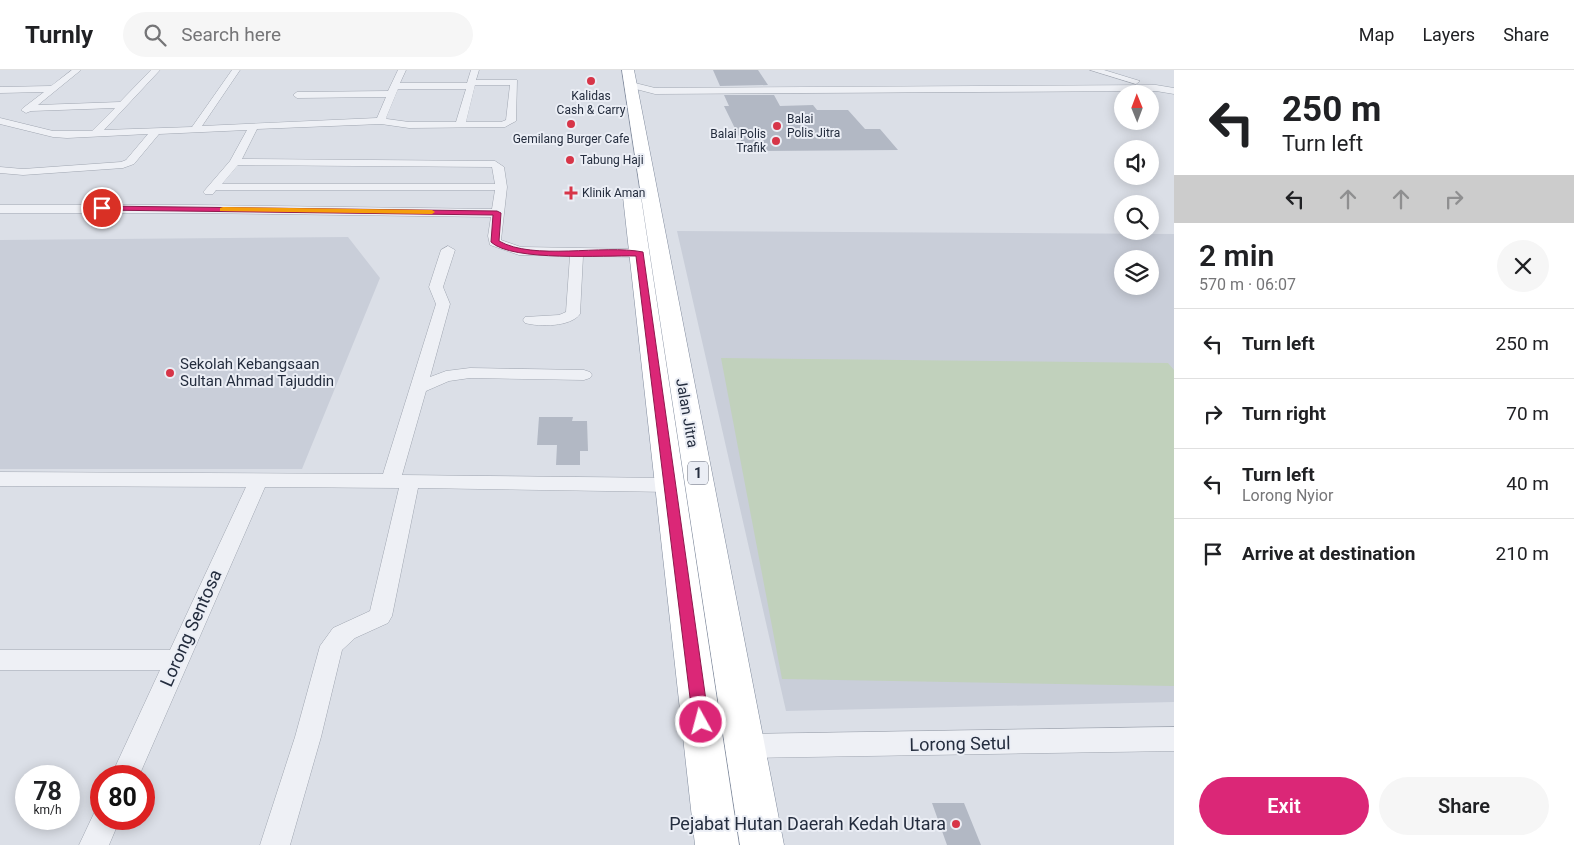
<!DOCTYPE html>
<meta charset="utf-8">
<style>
:root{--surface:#fff;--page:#f6f6f6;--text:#202124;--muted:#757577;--line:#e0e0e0;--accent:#db2777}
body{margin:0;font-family:Roboto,sans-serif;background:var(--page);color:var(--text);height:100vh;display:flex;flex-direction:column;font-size:19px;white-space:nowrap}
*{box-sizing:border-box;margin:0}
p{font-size:16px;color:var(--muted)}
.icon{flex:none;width:28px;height:28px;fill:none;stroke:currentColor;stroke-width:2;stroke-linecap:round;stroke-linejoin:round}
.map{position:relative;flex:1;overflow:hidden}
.panel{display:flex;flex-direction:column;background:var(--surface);width:400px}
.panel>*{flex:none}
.banner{background:#fff;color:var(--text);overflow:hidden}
.needle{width:32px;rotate:359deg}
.buttons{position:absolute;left:1114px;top:15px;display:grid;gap:10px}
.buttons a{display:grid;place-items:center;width:45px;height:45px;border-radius:50%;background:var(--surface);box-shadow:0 2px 12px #0003;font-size:25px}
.speed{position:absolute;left:15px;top:695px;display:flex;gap:10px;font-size:25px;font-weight:700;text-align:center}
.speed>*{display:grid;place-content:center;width:65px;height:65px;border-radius:50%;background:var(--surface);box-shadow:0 2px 12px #0003;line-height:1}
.speed small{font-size:12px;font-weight:400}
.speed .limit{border:8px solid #d22;background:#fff;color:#111}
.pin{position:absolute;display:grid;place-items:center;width:42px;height:42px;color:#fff;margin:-21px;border:2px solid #fff;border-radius:50%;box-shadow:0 1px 5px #0007}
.me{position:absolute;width:55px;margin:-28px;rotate:353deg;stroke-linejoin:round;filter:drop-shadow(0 0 4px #0008)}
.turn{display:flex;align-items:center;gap:18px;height:105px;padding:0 25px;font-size:22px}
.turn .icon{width:65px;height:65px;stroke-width:2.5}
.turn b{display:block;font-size:35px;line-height:42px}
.lanes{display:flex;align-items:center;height:48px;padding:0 25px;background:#0003;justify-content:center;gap:25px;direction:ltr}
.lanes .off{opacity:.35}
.round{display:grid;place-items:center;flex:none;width:52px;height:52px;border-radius:26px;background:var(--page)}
.overview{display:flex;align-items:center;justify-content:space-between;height:85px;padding:0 25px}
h1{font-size:30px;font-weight:600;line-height:38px}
.primary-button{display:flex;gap:10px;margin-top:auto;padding:10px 25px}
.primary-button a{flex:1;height:58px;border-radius:30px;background:var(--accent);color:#fff;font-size:20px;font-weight:600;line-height:58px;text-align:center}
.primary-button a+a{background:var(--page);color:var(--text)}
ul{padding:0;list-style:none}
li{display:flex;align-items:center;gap:15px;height:70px;padding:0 25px;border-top:1px solid var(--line)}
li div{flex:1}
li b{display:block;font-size:19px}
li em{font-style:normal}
header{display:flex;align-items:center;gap:30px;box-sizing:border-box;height:70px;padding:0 25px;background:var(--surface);border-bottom:1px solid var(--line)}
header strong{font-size:24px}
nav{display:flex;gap:28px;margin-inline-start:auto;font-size:18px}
.search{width:350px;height:45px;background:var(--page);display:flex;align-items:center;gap:12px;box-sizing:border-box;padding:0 18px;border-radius:28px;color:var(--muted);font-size:19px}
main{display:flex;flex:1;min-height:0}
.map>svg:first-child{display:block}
.built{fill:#c9ced9;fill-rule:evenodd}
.green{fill:#c1d1bc}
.building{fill:#b2b8c4}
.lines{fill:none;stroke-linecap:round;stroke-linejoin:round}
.street-casing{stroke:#a0a6b1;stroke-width:1}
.highway-casing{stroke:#828c9e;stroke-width:1}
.street{fill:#eef0f5;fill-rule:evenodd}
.highway{fill:#fff;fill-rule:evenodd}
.route{fill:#db2777;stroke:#8e194d}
.slow{fill:#f59e0b}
.poi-dot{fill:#d73548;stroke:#ebeef5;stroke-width:2}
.labels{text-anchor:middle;stroke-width:4;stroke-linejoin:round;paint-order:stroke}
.far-poi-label{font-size:12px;fill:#242d3e;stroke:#ebeef5;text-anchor:start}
.shield{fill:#ebeef5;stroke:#606775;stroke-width:1}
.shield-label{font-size:14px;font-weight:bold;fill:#242d3e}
.poi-label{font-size:15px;fill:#242d3e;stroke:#ebeef5;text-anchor:start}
.street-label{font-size:15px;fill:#242d3e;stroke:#ebeef5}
.near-street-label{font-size:18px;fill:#242d3e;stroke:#ebeef5}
.near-poi-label{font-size:18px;fill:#242d3e;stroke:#ebeef5;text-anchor:end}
</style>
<header>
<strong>Turnly</strong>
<div class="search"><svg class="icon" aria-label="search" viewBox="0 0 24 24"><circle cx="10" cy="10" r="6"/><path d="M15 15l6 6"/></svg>Search here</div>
<nav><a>Map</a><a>Layers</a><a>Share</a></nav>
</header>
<main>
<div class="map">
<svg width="1174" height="775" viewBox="0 0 1174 775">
<rect width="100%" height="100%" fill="#dbdfe7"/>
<path class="built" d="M 677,161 L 1174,164 L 1174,632 L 786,641 ZM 1122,189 L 1150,189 L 1150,216 L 1122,216 Z
M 348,167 L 380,208 L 302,399 L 0,399 L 0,170 Z"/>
<path class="green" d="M 721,288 L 1168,293 L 1174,300 L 1174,616 L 782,609 Z"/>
<path class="building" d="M 713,0 L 758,0 L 768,15 L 720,16 Z
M 724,25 L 774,25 L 780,36 L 813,35 L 817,40 L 848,40 L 865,59 L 880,59 L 898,80 L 746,81 L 724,36 L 729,36 Z
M 539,347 L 573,347 L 572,351 L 587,351 L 588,381 L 580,381 L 580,395 L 556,395 L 557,375 L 537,375 Z
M 932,733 L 964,733 L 981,775 L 947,775 Z"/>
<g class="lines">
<defs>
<path id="street" d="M 72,0 L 81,0 L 38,35 L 120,32 L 151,0 L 160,0 L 104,60 L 192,57 L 232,0 L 240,0 L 202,56 L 377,48 L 386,27 L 297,28 L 293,25 L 297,22 L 388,21 L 398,0 L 406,0 L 400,13 L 467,13 L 471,0 L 479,0 L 476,10 L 517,10 L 516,51 L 505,57 L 409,58 L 381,54 L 257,59 L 242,89 L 495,91 L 504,97 L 507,117 L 501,170 L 521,177 L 640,179 L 647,183 L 640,187 L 583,186 L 580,244 C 571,257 539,257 525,253 L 523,250 L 525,247 L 559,245 L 566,242 L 570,186 L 519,185 L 490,175 L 488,166 L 491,147 L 195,143 L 0,143 L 0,135 L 195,135 L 492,139 L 495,120 L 216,120 L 213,124 L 205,124 L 203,122 L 205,120 L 230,91 L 247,60 L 159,64 L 134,94 L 123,98 L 23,105 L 0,103 L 0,97 L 23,99 L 121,92 L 126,90 L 148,64 L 67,68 L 53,67 L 0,54 L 0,48 L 53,61 L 92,61 L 115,38 L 31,41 L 26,43 L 21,40 L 23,38 L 44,22 L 0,23 L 0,17 L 51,16 ZM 475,15 L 510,15 L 506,50 L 501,52 L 466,52 ZM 398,19 L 466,19 L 456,52 L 409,52 L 387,49 L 386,48 ZM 238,95 L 492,97 L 495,114 L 222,114 Z
M 1090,0 L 1104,0 L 1140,11 L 1136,14 Z
M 631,12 L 655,18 L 1156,15 L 1174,18 L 1174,24 L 1156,21 L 655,24 L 628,17 L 628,13 Z
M 448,176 L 455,180 L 443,217 L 450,234 L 430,307 L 446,301 L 470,298 L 584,300 L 590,302 L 592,305 L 590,308 L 584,310 L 470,308 L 449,311 L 426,321 L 402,405 L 671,408 L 678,410 L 681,415 L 678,420 L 671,422 L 418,418 L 392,546 L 388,553 L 355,568 L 342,580 L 321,667 L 290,775 L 260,775 L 295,667 L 320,576 L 333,558 L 370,541 L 399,418 L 265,417 L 139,706 L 111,706 L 160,600 L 0,600 L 0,580 L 170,580 L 246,417 L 0,416 L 0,402 L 383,404 L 436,234 L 429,217 L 441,180 Z
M 1174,657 L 1174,681 L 746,688 L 737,685 L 733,676 L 737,667 L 746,664 Z
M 101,737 L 101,749 L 120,749 L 109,775 L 79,775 L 96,739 Z"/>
<path id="highway" d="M 622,0 L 634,0 L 784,775 L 740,775 Z
M 632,122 L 638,123 L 641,127 L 739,775 L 695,775 L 623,127 L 626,123 Z"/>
</defs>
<use href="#street" class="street-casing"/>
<use href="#highway" class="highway-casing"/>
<use href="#street" class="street"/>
<use href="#highway" class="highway"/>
</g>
<path class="route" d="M 102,136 L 497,141 L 501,143 L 499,171 C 534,191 602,174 643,182 L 709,652 L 707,657 L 701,659 L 696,657 L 693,652 L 636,186 C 605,185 512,192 491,172 L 493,145 L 100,140 L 99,138 Z"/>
<path class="slow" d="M 223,137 L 432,140 L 435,142 L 432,144 L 220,141 L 220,138 Z"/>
<g class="poi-dot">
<circle cx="591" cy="11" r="5"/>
<circle cx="571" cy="54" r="5"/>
<circle cx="777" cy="56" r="5"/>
<circle cx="776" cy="71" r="5"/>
<circle cx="570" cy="90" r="5"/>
<path d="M568.5 115.5h5v5h5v5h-5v5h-5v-5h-5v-5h5z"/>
<circle cx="170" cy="303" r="5"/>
<circle cx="956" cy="754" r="5"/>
</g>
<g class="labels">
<g class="far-poi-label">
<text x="591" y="30" text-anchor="middle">Kalidas<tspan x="591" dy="14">Cash &amp; Carry</tspan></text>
<text x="787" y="53">Balai<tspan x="787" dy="14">Polis Jitra</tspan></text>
<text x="766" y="68" text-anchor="end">Balai Polis<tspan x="766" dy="14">Trafik</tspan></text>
<text x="571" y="73" text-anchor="middle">Gemilang Burger Cafe</text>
<text x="580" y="94">Tabung Haji</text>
<text x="582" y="127">Klinik Aman</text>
</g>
<rect class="shield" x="688" y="391.5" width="20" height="23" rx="4"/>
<g class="shield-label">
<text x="698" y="408">1</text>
</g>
<g class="poi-label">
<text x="180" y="299">Sekolah Kebangsaan<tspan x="180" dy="17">Sultan Ahmad Tajuddin</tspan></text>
</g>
<g class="street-label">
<text transform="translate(687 343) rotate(80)" y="5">Jalan Jitra</text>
</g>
<g class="near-street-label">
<text transform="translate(191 558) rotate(-66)" y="6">Lorong Sentosa</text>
<text transform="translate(960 674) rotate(-1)" y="6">Lorong Setul</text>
</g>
<g class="near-poi-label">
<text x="946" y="760">Pejabat Hutan Daerah Kedah Utara</text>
</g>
</g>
</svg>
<div class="buttons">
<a><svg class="needle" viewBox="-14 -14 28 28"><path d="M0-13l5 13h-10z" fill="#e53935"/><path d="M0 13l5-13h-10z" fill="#757577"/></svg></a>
<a><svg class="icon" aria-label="sound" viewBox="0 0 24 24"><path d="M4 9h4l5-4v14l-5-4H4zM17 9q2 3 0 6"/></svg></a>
<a><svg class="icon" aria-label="search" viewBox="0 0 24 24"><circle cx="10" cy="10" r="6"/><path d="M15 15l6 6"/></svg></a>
<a><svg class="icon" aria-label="layers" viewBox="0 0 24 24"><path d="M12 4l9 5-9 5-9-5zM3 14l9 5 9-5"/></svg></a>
</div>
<div class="speed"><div>78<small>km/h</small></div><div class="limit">80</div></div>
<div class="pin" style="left:102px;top:138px;background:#d93025"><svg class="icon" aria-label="arrive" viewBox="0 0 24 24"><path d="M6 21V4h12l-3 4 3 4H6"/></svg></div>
<svg class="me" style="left:701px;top:652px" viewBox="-20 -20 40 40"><circle r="17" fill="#db2777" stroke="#fff" stroke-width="3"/><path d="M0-11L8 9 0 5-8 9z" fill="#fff"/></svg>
</div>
<section class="panel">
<div class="banner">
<div class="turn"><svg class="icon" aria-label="left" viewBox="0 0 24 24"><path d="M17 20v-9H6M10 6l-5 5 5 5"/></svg><div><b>250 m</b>Turn left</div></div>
<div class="lanes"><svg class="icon" aria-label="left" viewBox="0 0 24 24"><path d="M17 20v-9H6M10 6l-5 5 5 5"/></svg><svg class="icon off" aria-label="ahead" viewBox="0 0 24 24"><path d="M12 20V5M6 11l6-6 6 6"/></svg><svg class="icon off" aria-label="ahead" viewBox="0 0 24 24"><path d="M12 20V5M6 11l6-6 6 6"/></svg><svg class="icon off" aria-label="right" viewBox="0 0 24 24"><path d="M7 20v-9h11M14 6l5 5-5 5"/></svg></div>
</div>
<div class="overview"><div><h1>2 min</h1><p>570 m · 06:07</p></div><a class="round"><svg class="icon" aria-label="close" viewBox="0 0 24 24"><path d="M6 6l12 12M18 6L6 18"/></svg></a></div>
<ul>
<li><svg class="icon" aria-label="left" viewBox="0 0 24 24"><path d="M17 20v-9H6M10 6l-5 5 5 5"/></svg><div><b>Turn left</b></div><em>250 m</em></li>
<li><svg class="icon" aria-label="right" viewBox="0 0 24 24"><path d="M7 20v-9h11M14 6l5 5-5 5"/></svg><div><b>Turn right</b></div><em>70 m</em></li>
<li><svg class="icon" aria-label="left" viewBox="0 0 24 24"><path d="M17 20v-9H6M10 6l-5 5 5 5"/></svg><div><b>Turn left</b><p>Lorong Nyior</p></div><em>40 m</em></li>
<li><svg class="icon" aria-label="arrive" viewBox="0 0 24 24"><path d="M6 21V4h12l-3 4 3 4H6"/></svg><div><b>Arrive at destination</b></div><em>210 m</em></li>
</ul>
<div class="primary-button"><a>Exit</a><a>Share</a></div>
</section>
</main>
